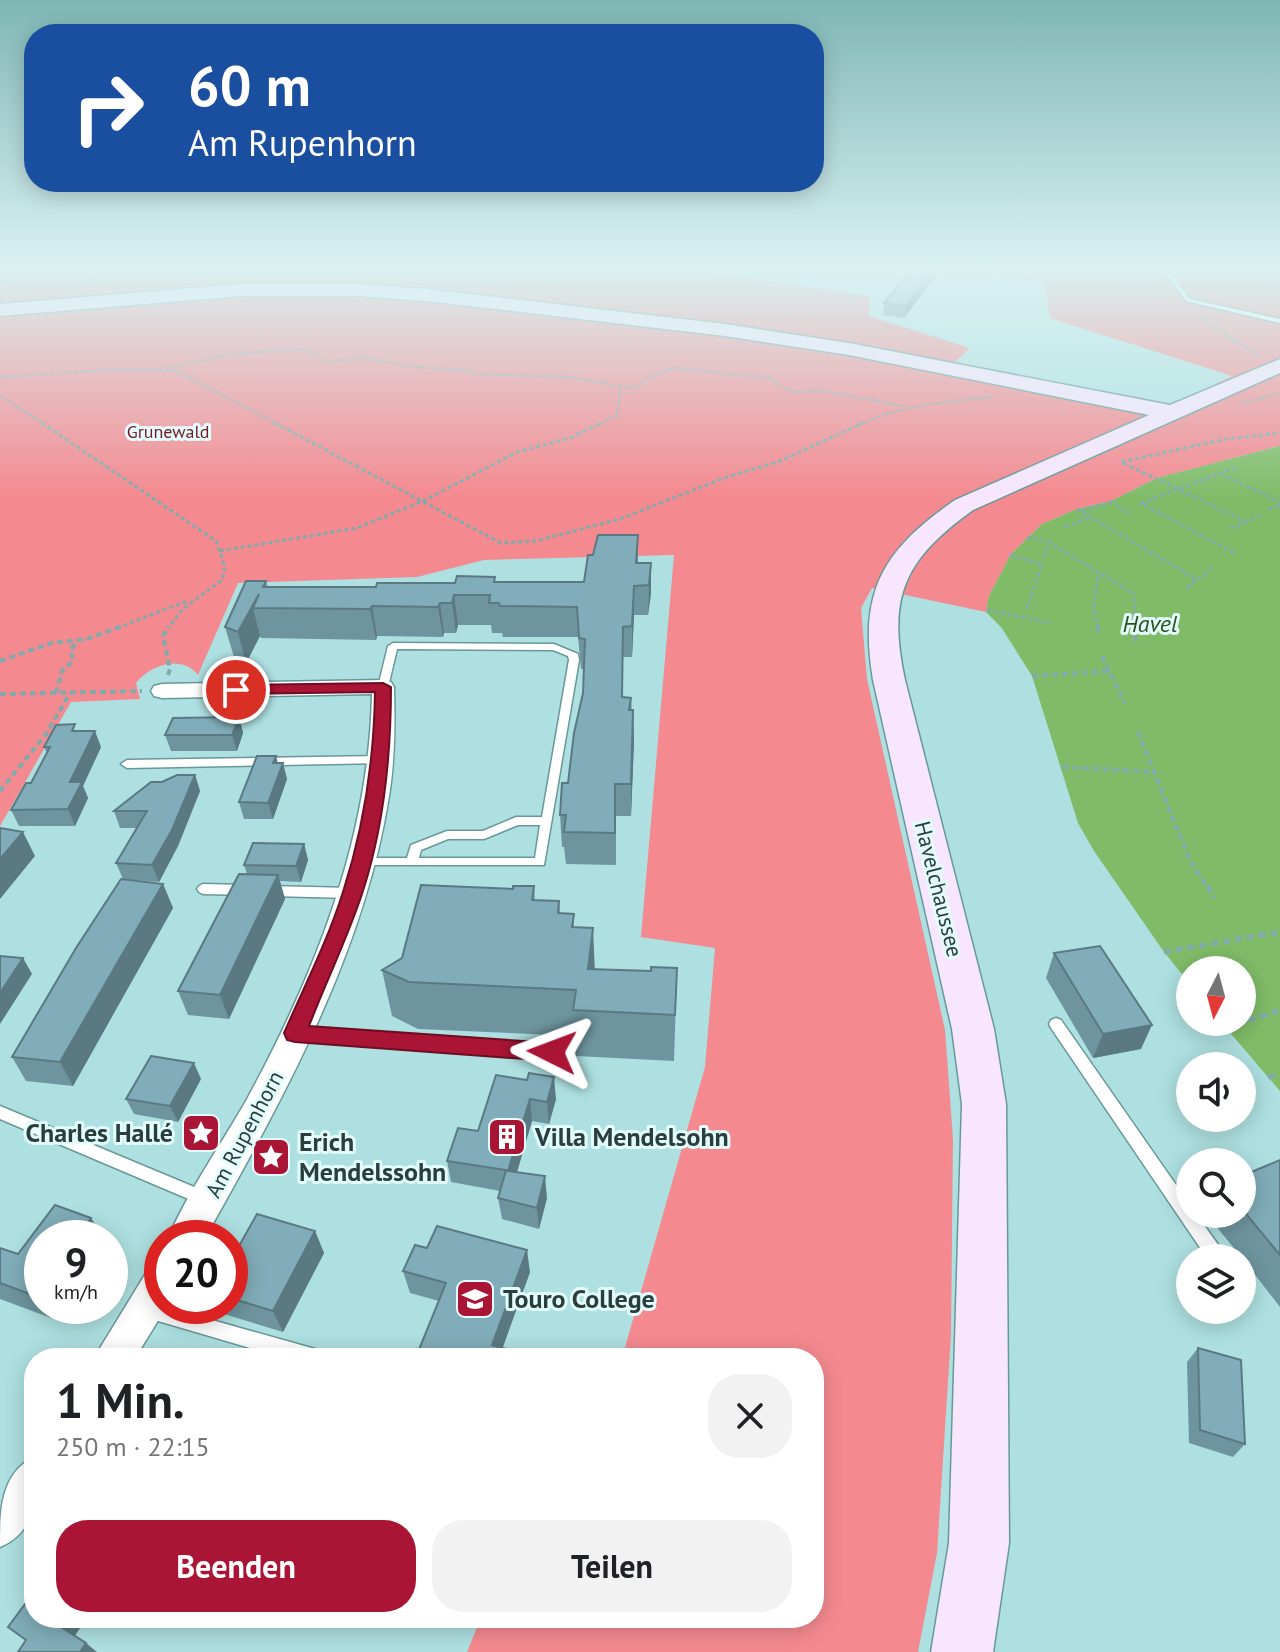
<!DOCTYPE html>
<html lang="de">
<meta charset="utf-8">
<style>
:root{--surface:#fff;--page:#f2f2f2;--text:#202124;--muted:#757577;--accent:#aa1435}
body{margin:0;font-family:"PT Sans",sans-serif;background:var(--page);color:var(--text);height:100vh;display:flex;flex-direction:column;font-size:30px;white-space:nowrap}
*{box-sizing:border-box;margin:0}
p{font-size:26px;color:var(--muted)}
.icon{flex:none;width:44px;height:44px;fill:none;stroke:currentColor;stroke-width:2;stroke-linecap:round;stroke-linejoin:round}
.map{position:relative;flex:1;overflow:hidden}
.sheet{position:absolute;left:24px;top:1348px;width:800px;height:280px;display:flex;flex-direction:column;background:var(--surface);border-radius:32px;box-shadow:0 4px 20px #0003}
.sheet>*{flex:none}
.hud{position:absolute;left:24px;top:24px;width:800px;height:168px;border-radius:32px;box-shadow:0 4px 20px #0003;background:#1a4fa0;color:#fff;overflow:hidden}
.needle{width:52px;rotate:186deg}
.tools{position:absolute;left:1176px;top:956px;display:grid;gap:16px}
.tools a{display:grid;place-items:center;width:80px;height:80px;border-radius:50%;background:var(--surface);box-shadow:0 4px 20px #0003;font-size:40px}
.speed{position:absolute;left:24px;top:1220px;display:flex;gap:16px;font-size:40px;font-weight:700;text-align:center}
.speed>*{display:grid;place-content:center;width:104px;height:104px;border-radius:50%;background:var(--surface);box-shadow:0 4px 20px #0003;line-height:1}
.speed small{font-size:20px;font-weight:400}
.speed .limit{border:12px solid #d22;background:#fff;color:#111}
.pin{position:absolute;display:grid;place-items:center;width:68px;height:68px;color:#fff;margin:-34px;border:4px solid #fff;border-radius:50%;box-shadow:0 2px 8px #0007}
.me{position:absolute;width:88px;margin:-44px;rotate:273deg;stroke-linejoin:round;filter:drop-shadow(0 0 6px #0008)}
.turn{display:flex;align-items:center;gap:28px;height:168px;padding:0 32px;font-size:36px}
.turn .icon{width:104px;height:104px;stroke-width:2.5}
.turn b{display:block;font-size:56px;line-height:68px}
.round{display:grid;place-items:center;flex:none;width:84px;height:84px;border-radius:32px;background:var(--page)}
.head{display:flex;align-items:center;justify-content:space-between;height:136px;padding:0 32px}
h1{font-size:48px;font-weight:700;line-height:60px}
.button{display:flex;gap:16px;margin-top:auto;padding:16px 32px}
.button a{flex:1;height:92px;border-radius:32px;background:var(--accent);color:#fff;font-size:32px;font-weight:700;line-height:92px;text-align:center}
.button a+a{background:var(--page);color:var(--text)}
.map>svg:first-child{display:block}
.green{fill:#f48a90}
.water{fill:#80bc68}
.lines{fill:none;stroke-linecap:round;stroke-linejoin:round}
.lane-casing{stroke:#689899;stroke-width:3}
.street-casing{stroke:#689899;stroke-width:3}
.secondary-casing{stroke:#689899;stroke-width:3}
.path-far3{stroke:#82aaab;stroke-width:2;stroke-dasharray:3 2;stroke-linecap:butt}
.path-far2{stroke:#82aaab;stroke-width:3;stroke-dasharray:4 3;stroke-linecap:butt}
.path-far1{stroke:#82aaab;stroke-width:4;stroke-dasharray:6 4;stroke-linecap:butt}
.path{stroke:#82aaab;stroke-width:5;stroke-dasharray:7 5;stroke-linecap:butt}
.lane{fill:#fff;fill-rule:evenodd}
.street{fill:#fff;fill-rule:evenodd}
.secondary{fill:#f7e6fd;fill-rule:evenodd}
.wall{fill:#6e959f}
.shaded-wall{fill:#5a7982}
.building{fill:#80adb9;stroke:#5a7982;stroke-width:2}
.route{fill:#aa1435;stroke:#6e0d22;stroke-width:2}
.labels{text-anchor:middle;stroke-width:6;stroke-linejoin:round;paint-order:stroke}
.far-park-label{font-size:18px;fill:#771827;stroke:#e3fcfc}
.street-label{font-size:22px;fill:#2a3e3e;stroke:#e3fcfc}
.water-label{font-size:24px;font-style:italic;fill:#2b531a;stroke:#e3fcfc}
.near-poi-label{font-size:26px;font-weight:bold;fill:#2a3e3e;stroke:#e3fcfc;text-anchor:start}
</style>
<div class="map">
<svg width="1280" height="1652" viewBox="0 0 1280 1652">
<rect width="100%" height="100%" fill="#aee0e1"/>
<path class="green" d="M 0,266 L 667,266 L 870,296 L 869,316 L 970,348 L 955,362 L 1170,406 L 1232,376 L 1050,318 L 1045,282 L 992,273 L 979,266 L 1280,266 L 1280,446 L 1157,478 L 1111,501 L 1077,509 L 1042,524 L 1011,554 L 989,596 L 986,612 L 872,588 L 861,608 L 867,679 L 945,1030 L 953,1139 L 951,1335 L 937,1553 L 918,1652 L 467,1652 L 481,1618 L 814,1618 L 814,1358 L 622,1358 L 705,1067 L 715,948 L 641,937 L 674,555 L 484,560 L 417,577 L 238,583 L 198,675 C 182,654 150,665 136,683 L 140,699 L 71,702 L 0,826 Z"/>
<path class="water" d="M 1280,446 L 1280,1091 L 1221,1022 L 1242,1022 L 1242,970 L 1190,970 L 1190,984 L 1164,952 L 1094,851 L 1078,823 L 1032,676 L 1001,627 L 986,612 L 989,596 L 1011,554 L 1042,524 L 1077,509 L 1111,501 L 1157,478 Z"/>
<g class="lines">
<defs>
<path id="lane" d="M 1153,266 L 1160,266 L 1174,278 L 1190,299 L 1280,319 L 1280,323 L 1186,301 L 1170,280 Z
M 393,643 L 554,644 L 578,654 L 579,660 L 544,865 L 357,865 L 355,862 L 357,859 L 361,858 L 407,858 L 411,845 L 447,831 L 483,831 L 516,817 L 542,817 L 569,660 L 568,656 L 553,650 L 397,649 L 388,687 L 383,690 L 379,689 L 378,687 L 388,646 ZM 518,825 L 540,825 L 535,858 L 419,858 L 421,850 L 448,839 L 484,839 Z
M 380,756 L 386,760 L 384,763 L 127,768 L 121,764 L 127,760 Z
M 203,884 L 247,885 L 251,887 L 253,890 L 251,893 L 247,895 L 203,894 L 199,892 L 197,889 L 199,886 Z
M 270,886 L 351,888 L 355,890 L 357,893 L 355,896 L 351,898 L 270,896 L 266,894 L 264,891 L 266,888 Z
M 1056,1018 L 1061,1020 L 1190,1205 L 1190,1214 L 1196,1214 L 1219,1246 L 1221,1252 L 1219,1258 L 1207,1258 L 1051,1028 L 1049,1024 L 1051,1020 Z
M 298,1028 L 552,1046 L 557,1048 L 559,1052 L 557,1056 L 552,1058 L 298,1040 L 293,1038 L 291,1034 L 293,1030 Z
M 0,1106 L 211,1194 L 213,1199 L 211,1204 L 205,1206 L 0,1119 Z
M 148,1302 L 315,1349 L 321,1352 L 324,1358 L 284,1358 L 148,1318 L 142,1316 L 139,1310 L 142,1304 Z"/>
<path id="street" d="M 383,680 L 391,682 L 394,687 C 395,723 395,760 389,796 C 364,955 282,1100 205,1238 L 168,1238 C 189,1190 220,1146 246,1101 C 315,974 369,840 372,694 L 162,698 L 154,696 L 151,691 L 154,686 L 162,684 Z
M 162,1262 L 162,1306 L 167,1306 L 135,1358 L 94,1358 L 149,1268 Z
M 34,1457 C 34,1494 39,1531 0,1547 C 0,1511 0,1474 34,1457 Z"/>
<path id="secondary" d="M 243,284 L 356,284 L 426,289 L 725,324 L 849,343 L 1170,405 L 1280,359 L 1280,373 L 973,510 C 904,560 887,596 905,680 L 994,1029 L 1006,1104 L 1009,1543 L 993,1652 L 931,1652 L 949,1543 L 962,1104 L 952,1029 L 873,680 C 858,591 883,550 955,500 L 1149,415 L 849,355 L 725,336 L 426,301 L 356,296 L 243,296 L 0,316 L 0,304 Z"/>
</defs>
<use href="#lane" class="lane-casing"/>
<use href="#street" class="street-casing"/>
<use href="#secondary" class="secondary-casing"/>
<path class="path-far3" d="M 1050,266 L 1103,274 L 1168,294
M 1122,266 L 1143,272
M 0,270 L 105,271
M 0,282 L 79,281 L 135,266
M 50,287 L 68,283
M 1200,317 L 1259,356
M 167,368 L 233,354 L 294,349 L 308,351 L 328,362 L 359,357 L 415,367 L 466,370 L 475,374 L 570,377 L 628,388 L 637,387 L 648,377 L 673,368 L 772,378 L 780,386 L 797,393 L 817,390 L 905,406
M 0,377 L 124,369 L 177,371 L 279,425
M 0,395 L 45,425
M 1241,404 L 1280,393
M 597,425 L 617,415 L 621,389
M 859,425 C 902,405 945,402 992,397"/>
<path class="path-far2" d="M 42,423 L 216,541 L 225,567 L 222,580 L 183,609 L 168,628
M 275,423 L 501,543 L 535,541 L 620,519 L 724,478 L 780,461 L 863,423
M 1221,474 L 1280,502
M 1077,509 L 1196,579
M 1269,509 L 1280,505
M 1082,511 L 1112,502 L 1131,514
M 1247,522 L 1121,462 L 1226,439 L 1280,433
M 1065,527 L 1091,517
M 1231,528 L 1262,515
M 1027,537 L 1049,542 L 1134,594 L 1135,628
M 220,551 L 357,528 L 423,501 L 517,452 L 570,438 L 601,423
M 1234,553 L 1141,503 L 1235,468
M 1010,555 L 1042,564 L 1027,609
M 1044,557 L 1049,542
M 1187,588 L 1212,568
M 987,610 L 1051,623
M 117,628 L 187,601
M 1098,628 L 1093,609 L 1099,572"/>
<path class="path-far1" d="M 1097,626 L 1099,633
M 1135,626 L 1135,641
M 1102,656 L 1125,704
M 0,661 L 52,643 L 87,639 L 122,626
M 168,675 L 170,669 L 163,636 L 169,626
M 1032,676 L 1110,671
M 56,693 L 62,671 L 73,661 L 71,649 L 77,642
M 0,694 L 142,691
M 1138,732 L 1191,863 L 1208,888
M 1063,767 L 1154,772
M 0,791 L 46,734 L 70,693"/>
<path class="path" d="M 1207,886 L 1215,898
M 1164,952 L 1280,932
M 1226,1028 L 1280,1010
M 1268,1077 L 1280,1075"/>
<use href="#lane" class="lane"/>
<use href="#street" class="street"/>
<use href="#secondary" class="secondary"/>
</g>
<path class="wall" d="M 914,266 L 943,266 L 904,318 L 883,315 L 884,303 Z
M 638,535 L 638,563 L 651,563 L 651,593 L 648,615 L 634,615 L 632,657 L 623,657 L 622,697 L 631,698 L 634,741 L 631,816 L 616,816 L 616,865 L 566,864 L 564,847 L 562,847 L 560,815 L 568,783 L 583,693 L 584,669 L 581,669 L 578,637 L 503,637 L 502,633 L 492,633 L 491,625 L 458,625 L 456,633 L 444,633 L 443,637 L 377,636 L 376,640 L 261,638 L 260,636 L 246,663 L 234,657 L 225,627 L 266,581 L 268,587 L 376,587 L 496,582 L 584,582 L 593,555 Z
M 239,717 L 243,733 L 237,751 L 171,751 L 165,735 Z
M 78,731 L 101,747 L 83,786 L 88,798 L 75,826 L 19,826 L 11,810 L 31,783 L 47,753 L 44,747 Z
M 278,763 L 287,779 L 273,819 L 244,819 L 239,802 Z
M 195,775 L 200,791 L 178,846 L 159,882 L 123,879 L 116,863 L 137,828 L 120,828 L 114,811 L 162,782 Z
M 304,844 L 308,860 L 301,882 L 280,881 L 285,899 L 229,1019 L 188,1015 L 178,991 L 247,874 L 244,865 Z
M 163,884 L 173,908 L 73,1086 L 26,1081 L 12,1057 Z
M 534,886 L 535,900 L 559,901 L 560,913 L 574,914 L 574,927 L 594,969 L 651,971 L 677,968 L 674,1061 L 576,1056 L 575,1036 L 418,1029 L 392,1016 L 382,970 L 513,889 Z
M 1054,953 L 1141,1049 L 1093,1058 L 1046,978 Z
M 496,1075 L 556,1099 L 549,1124 L 532,1121 L 517,1172 L 547,1198 L 539,1229 L 502,1219 L 498,1198 L 500,1191 L 451,1182 L 447,1161 L 478,1131 Z
M 201,1079 L 178,1122 L 134,1114 L 126,1099 Z
M 1280,1160 L 1280,1307 L 1242,1258 L 1206,1214 L 1242,1214 L 1242,1176 Z
M 55,1205 L 91,1218 L 104,1238 L 42,1238 L 42,1306 L 59,1306 L 51,1318 L 0,1299 L 0,1248 L 18,1254 Z
M 315,1231 L 324,1253 L 283,1332 L 224,1314 L 220,1306 L 230,1306 L 230,1262 Z
M 403,1271 L 530,1272 L 502,1348 L 534,1358 L 416,1358 L 439,1301 L 410,1293 Z
M 1198,1348 L 1245,1444 L 1233,1457 L 1189,1443 L 1187,1362 Z"/>
<path class="shaded-wall" d="M 936,266 L 943,266 L 904,318 L 906,306 Z
M 651,563 L 651,593 L 648,615 L 649,585 Z
M 634,586 L 634,615 L 632,657 L 632,626 Z
M 259,594 L 253,608 L 260,636 L 246,663 L 238,632 Z
M 454,595 L 458,625 L 456,633 L 452,603 Z
M 440,603 L 444,633 L 443,637 L 438,607 Z
M 372,606 L 377,636 L 376,640 L 370,609 Z
M 633,710 L 634,741 L 631,816 L 631,784 Z
M 239,717 L 243,733 L 237,751 L 232,735 Z
M 95,731 L 101,747 L 83,786 L 88,798 L 75,826 L 68,809 L 70,782 Z
M 276,756 L 280,771 L 283,763 L 287,779 L 273,819 L 268,803 L 273,763 Z
M 195,775 L 200,791 L 178,846 L 159,882 L 152,865 Z
M 23,832 L 35,856 L 0,899 L 0,859 Z
M 304,844 L 308,860 L 301,882 L 296,866 Z
M 278,875 L 285,899 L 229,1019 L 220,995 Z
M 163,884 L 173,908 L 73,1086 L 60,1062 Z
M 593,928 L 595,974 L 590,1015 L 588,969 Z
M 23,958 L 32,974 L 0,1024 L 0,993 Z
M 1152,1025 L 1141,1049 L 1093,1058 L 1103,1034 Z
M 194,1063 L 201,1079 L 178,1122 L 170,1106 Z
M 554,1077 L 556,1099 L 549,1124 L 547,1102 Z
M 530,1099 L 532,1121 L 511,1192 L 508,1171 Z
M 545,1176 L 547,1198 L 539,1229 L 537,1208 Z
M 91,1218 L 104,1238 L 77,1238 Z
M 315,1231 L 324,1253 L 283,1332 L 273,1311 Z
M 527,1250 L 530,1272 L 499,1358 L 492,1345 Z
M 42,1286 L 42,1305 L 35,1296 Z
M 42,1306 L 59,1306 L 51,1318 Z
M 68,1618 L 87,1618 L 74,1637 L 61,1627 Z
M 86,1643 L 97,1652 L 80,1652 Z"/>
<path class="building" d="M 914,266 L 936,266 L 906,306 L 884,303 Z
M 598,535 L 638,535 L 636,563 L 651,563 L 649,585 L 634,586 L 632,626 L 623,627 L 622,697 L 631,698 L 629,710 L 633,710 L 631,784 L 615,784 L 615,833 L 564,832 L 566,815 L 560,815 L 562,783 L 568,783 L 574,733 L 583,693 L 585,639 L 579,638 L 577,607 L 500,606 L 499,603 L 489,603 L 490,595 L 454,595 L 452,603 L 440,603 L 438,607 L 372,606 L 370,609 L 253,608 L 259,594 L 238,632 L 225,627 L 246,581 L 266,581 L 263,587 L 376,587 L 377,583 L 455,583 L 457,576 L 495,577 L 494,582 L 584,582 L 588,555 L 593,555 Z
M 239,717 L 232,735 L 165,735 L 173,718 Z
M 75,724 L 72,731 L 95,731 L 70,782 L 82,782 L 68,809 L 11,810 L 26,783 L 31,783 L 50,747 L 44,747 L 56,725 Z
M 257,756 L 276,756 L 273,763 L 283,763 L 268,803 L 239,802 Z
M 177,775 L 195,775 L 172,830 L 152,865 L 116,863 L 147,811 L 114,811 L 151,782 L 162,782 Z
M 0,828 L 23,832 L 0,859 Z
M 253,843 L 304,844 L 296,866 L 244,865 Z
M 239,874 L 278,875 L 220,995 L 178,991 Z
M 121,879 L 163,884 L 60,1062 L 12,1057 L 76,948 Z
M 421,885 L 513,889 L 513,886 L 534,886 L 532,900 L 559,901 L 558,913 L 574,914 L 572,927 L 593,928 L 588,969 L 651,971 L 651,967 L 677,968 L 675,1015 L 573,1010 L 576,990 L 409,982 L 382,970 L 402,958 Z
M 1100,946 L 1152,1025 L 1103,1034 L 1054,953 Z
M 0,956 L 23,958 L 0,993 Z
M 151,1056 L 194,1063 L 170,1106 L 126,1099 Z
M 529,1073 L 554,1077 L 547,1102 L 530,1099 L 508,1171 L 545,1176 L 537,1208 L 498,1198 L 506,1170 L 447,1161 L 458,1128 L 478,1131 L 496,1075 L 527,1080 Z
M 1280,1160 L 1280,1255 L 1242,1209 L 1242,1176 Z
M 55,1205 L 91,1218 L 77,1238 L 42,1238 L 42,1286 L 35,1296 L 0,1283 L 0,1248 L 18,1254 Z
M 257,1214 L 315,1231 L 273,1311 L 230,1298 L 230,1262 Z
M 437,1226 L 527,1250 L 492,1345 L 534,1357 L 534,1358 L 416,1357 L 446,1283 L 403,1271 L 415,1245 L 427,1248 Z
M 1198,1348 L 1241,1360 L 1245,1444 L 1200,1430 Z
M 193,1350 L 220,1358 L 188,1358 Z
M 146,1351 L 169,1358 L 142,1358 Z
M 34,1592 L 34,1618 L 68,1618 L 61,1627 L 86,1643 L 80,1652 L 18,1652 L 26,1640 L 8,1627 Z"/>
<linearGradient id="sky" x2="0" y2="1"><stop stop-color="#7eb7b5"/><stop offset="0.54" stop-color="#dbf1f2"/><stop offset="1" stop-color="#dbf1f2" stop-opacity="0"/></linearGradient>
<rect width="1280" height="497" fill="url(#sky)"/>
<path class="route" d="M 383,683 L 391,687 C 391,757 384,827 362,894 C 347,939 326,982 309,1026 L 552,1043 L 560,1045 L 563,1052 L 560,1058 L 552,1061 L 295,1042 L 287,1040 L 284,1033 C 304,987 328,940 343,892 C 364,827 374,760 375,692 L 236,694 L 228,690 L 236,685 Z"/>
<defs>
<symbol id="sight-square" viewBox="-11 -11 22 22"><rect x="-9" y="-9" width="18" height="18" rx="4" fill="#aa1435" stroke="#e3fcfc"/><path d="M0-6L1.8-2.2L6-1.7L2.9 1.2L3.7 5.4L0 3.3L-3.7 5.4L-2.9 1.2L-6-1.7L-1.8-2.2Z" fill="#fff"/></symbol>
<symbol id="building-square" viewBox="-11 -11 22 22"><rect x="-9" y="-9" width="18" height="18" rx="4" fill="#aa1435" stroke="#e3fcfc"/><path d="M-4-6H4V6H1V3H-1V6H-4ZM-2.5-4.3h1.7v1.8h-1.7ZM.8-4.3h1.7v1.8H.8ZM-2.5-1h1.7V.8h-1.7ZM.8-1h1.7V.8H.8Z" fill="#fff"/></symbol>
<symbol id="university-square" viewBox="-11 -11 22 22"><rect x="-9" y="-9" width="18" height="18" rx="4" fill="#aa1435" stroke="#e3fcfc"/><path d="M0-5L7-2L0 1L-7-2ZM-4 1L0 2.5L4 1V4Q0 6-4 4Z" fill="#fff"/></symbol>
</defs>
<g fill-rule="evenodd">
<use href="#sight-square" x="179" y="1111" width="44" height="44"/>
<use href="#building-square" x="485" y="1115" width="44" height="44"/>
<use href="#sight-square" x="249" y="1135" width="44" height="44"/>
<use href="#university-square" x="453" y="1277" width="44" height="44"/>
</g>
<g class="labels">
<g class="far-park-label">
<text x="168" y="438">Grunewald</text>
</g>
<g class="street-label">
<text transform="translate(939 889) rotate(76)" y="8">Havelchaussee</text>
<text transform="translate(244 1134) rotate(-62)" y="8">Am Rupenhorn</text>
</g>
<g class="water-label">
<text x="1150" y="632">Havel</text>
</g>
<g class="near-poi-label">
<text x="173" y="1142" text-anchor="end">Charles Hallé</text>
<text x="535" y="1146">Villa Mendelsohn</text>
<text x="299" y="1151">Erich<tspan x="299" dy="30">Mendelssohn</tspan></text>
<text x="503" y="1308">Touro College</text>
</g>
</g>
</svg>
<div class="tools">
<a><svg class="needle" viewBox="-14 -14 28 28"><path d="M0-13l5 13h-10z" fill="#e53935"/><path d="M0 13l5-13h-10z" fill="#757577"/></svg></a>
<a><svg class="icon" aria-label="sound" viewBox="0 0 24 24"><path d="M4 9h4l5-4v14l-5-4H4zM17 9q2 3 0 6"/></svg></a>
<a><svg class="icon" aria-label="search" viewBox="0 0 24 24"><circle cx="10" cy="10" r="6"/><path d="M15 15l6 6"/></svg></a>
<a><svg class="icon" aria-label="layers" viewBox="0 0 24 24"><path d="M12 4l9 5-9 5-9-5zM3 14l9 5 9-5"/></svg></a>
</div>
<div class="speed"><div>9<small>km/h</small></div><div class="limit">20</div></div>
<div class="pin" style="left:236px;top:690px;background:#d93025"><svg class="icon" aria-label="arrive" viewBox="0 0 24 24"><path d="M6 21V4h12l-3 4 3 4H6"/></svg></div>
<svg class="me" style="left:552px;top:1052px" viewBox="-20 -20 40 40"><path d="M0-17L14 15 0 8-14 15z" fill="#aa1435" stroke="#fff" stroke-width="4"/></svg>
<div class="hud">
<div class="turn"><svg class="icon" aria-label="right" viewBox="0 0 24 24"><path d="M7 20v-9h11M14 6l5 5-5 5"/></svg><div><b>60 m</b>Am Rupenhorn</div></div>
</div>
<section class="sheet">
<div class="head"><div><h1>1 Min.</h1><p>250 m · 22:15</p></div><a class="round"><svg class="icon" aria-label="close" viewBox="0 0 24 24"><path d="M6 6l12 12M18 6L6 18"/></svg></a></div>
<div class="button"><a>Beenden</a><a>Teilen</a></div>
</section>
</div>
